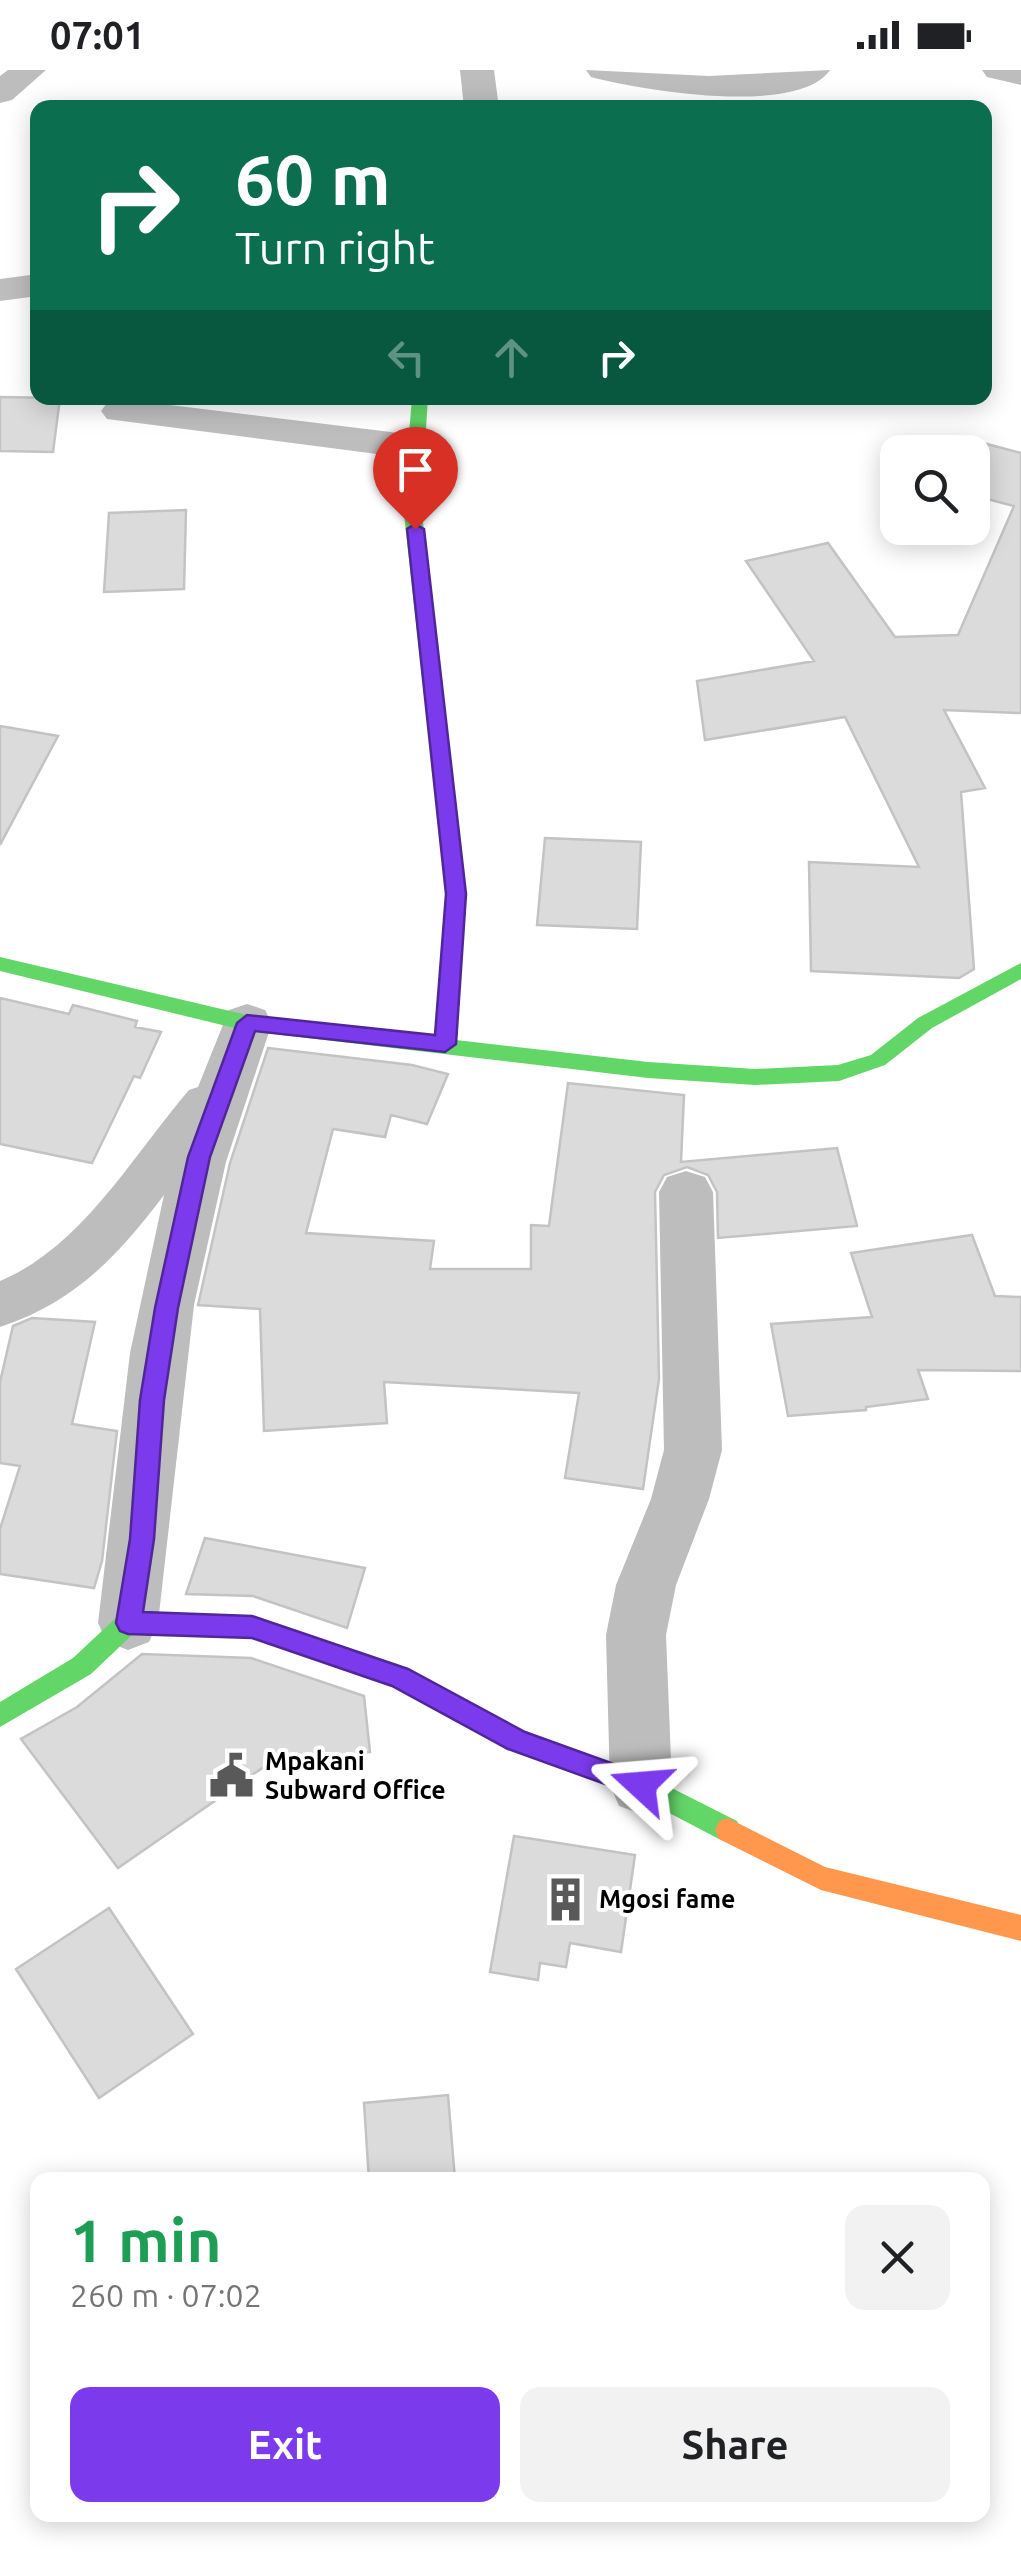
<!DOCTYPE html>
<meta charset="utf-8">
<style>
:root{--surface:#fff;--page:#f2f2f2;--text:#202124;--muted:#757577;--accent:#7c3aed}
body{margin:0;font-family:Ubuntu,sans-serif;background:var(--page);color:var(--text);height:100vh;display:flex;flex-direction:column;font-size:38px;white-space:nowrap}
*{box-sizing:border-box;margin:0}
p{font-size:32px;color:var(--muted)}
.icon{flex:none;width:55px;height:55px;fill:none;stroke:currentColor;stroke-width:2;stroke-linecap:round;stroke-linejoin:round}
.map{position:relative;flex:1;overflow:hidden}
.sheet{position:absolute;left:30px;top:2102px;width:960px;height:350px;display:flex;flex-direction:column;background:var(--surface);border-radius:20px;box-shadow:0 5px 25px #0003}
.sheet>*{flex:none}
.banner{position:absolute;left:30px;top:30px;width:962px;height:305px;border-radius:20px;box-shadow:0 5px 25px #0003;background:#0b6e4f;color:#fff;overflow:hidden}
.buttons{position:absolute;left:880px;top:365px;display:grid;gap:20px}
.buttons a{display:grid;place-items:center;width:110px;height:110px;border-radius:20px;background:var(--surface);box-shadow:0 5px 25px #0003;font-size:50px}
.pin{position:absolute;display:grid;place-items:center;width:85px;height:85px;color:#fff;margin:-102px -42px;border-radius:50% 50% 50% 0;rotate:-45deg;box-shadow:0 0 10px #0007}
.pin .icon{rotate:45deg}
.me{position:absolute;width:110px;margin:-55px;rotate:289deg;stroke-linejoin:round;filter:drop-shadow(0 0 8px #0008)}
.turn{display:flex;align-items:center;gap:35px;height:210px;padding:0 40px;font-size:45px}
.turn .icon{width:130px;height:130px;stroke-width:2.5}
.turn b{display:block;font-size:70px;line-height:85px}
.lanes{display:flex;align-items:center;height:95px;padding:0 40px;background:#0003;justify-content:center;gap:50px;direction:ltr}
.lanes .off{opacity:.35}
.round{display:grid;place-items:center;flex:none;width:105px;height:105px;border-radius:20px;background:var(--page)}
.headline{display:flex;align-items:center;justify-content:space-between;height:170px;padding:0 40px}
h1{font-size:60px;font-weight:700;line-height:75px;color:#1e9e55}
.action{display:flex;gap:20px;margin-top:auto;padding:20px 40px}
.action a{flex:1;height:115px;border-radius:20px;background:var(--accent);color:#fff;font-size:40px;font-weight:700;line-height:115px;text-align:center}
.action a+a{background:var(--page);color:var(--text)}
.status{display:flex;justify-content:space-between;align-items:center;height:70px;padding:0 50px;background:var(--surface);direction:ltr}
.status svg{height:28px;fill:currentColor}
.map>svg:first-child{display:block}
.building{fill:#dbdbdb;stroke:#c3c3c3;stroke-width:2.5}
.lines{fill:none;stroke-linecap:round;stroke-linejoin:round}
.street{fill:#bdbdbd;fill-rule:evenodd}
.fast{fill:#63d668;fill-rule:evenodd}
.slow{fill:#ff974d;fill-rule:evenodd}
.route{fill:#7c3aed;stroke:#51269a;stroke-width:2.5}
.labels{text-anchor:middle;stroke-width:8;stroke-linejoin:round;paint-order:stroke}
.poi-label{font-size:25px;font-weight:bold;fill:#000;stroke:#fff;text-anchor:start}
</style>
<div class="status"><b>07:01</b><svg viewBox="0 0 49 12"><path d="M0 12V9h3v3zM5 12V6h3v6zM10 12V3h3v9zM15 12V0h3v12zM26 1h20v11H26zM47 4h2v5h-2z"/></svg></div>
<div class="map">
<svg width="1021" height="2483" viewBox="0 0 1021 2483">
<rect width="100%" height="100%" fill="#fff"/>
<path class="building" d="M 0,327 L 60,328 L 53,382 L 0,381 Z
M 987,374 L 1021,383 L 1021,643 L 944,640 L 985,718 L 961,722 L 974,899 L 959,908 L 811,901 L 809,792 L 919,797 L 845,647 L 705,670 L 697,611 L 814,591 L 746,491 L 828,473 L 895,567 L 958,565 L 1014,436 L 972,425 L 972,402 Z
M 186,440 L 184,519 L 104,522 L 109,443 Z
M 0,656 L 58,666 L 0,775 Z
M 545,768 L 641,772 L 637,859 L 537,855 Z
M 0,928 L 69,944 L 73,935 L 137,951 L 135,957 L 161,962 L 140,1008 L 134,1006 L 92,1093 L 0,1074 Z
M 268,978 L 412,995 L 448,1004 L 427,1054 L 391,1045 L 385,1067 L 333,1059 L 306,1163 L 434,1171 L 430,1199 L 531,1199 L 531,1155 L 549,1156 L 568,1013 L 684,1025 L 681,1092 L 837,1078 L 857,1156 L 718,1168 L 717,1122 L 708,1105 L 687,1097 L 664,1105 L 655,1122 L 659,1309 L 643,1419 L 565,1408 L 579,1323 L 384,1312 L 387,1353 L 264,1361 L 260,1239 L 198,1235 L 230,1093 Z
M 972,1165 L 995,1226 L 1021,1227 L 1021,1301 L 918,1300 L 928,1329 L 866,1337 L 866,1340 L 788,1346 L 771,1254 L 872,1247 L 851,1183 Z
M 32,1248 L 95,1252 L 72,1354 L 117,1361 L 102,1491 L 94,1518 L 0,1504 L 0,1459 L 20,1396 L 0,1393 L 0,1312 L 13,1256 Z
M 205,1468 L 365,1498 L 347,1558 L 253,1526 L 186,1524 Z
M 142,1584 L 251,1588 L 364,1626 L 370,1682 L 268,1694 L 118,1798 L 21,1669 L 77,1637 Z
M 514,1766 L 635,1785 L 621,1882 L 570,1873 L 566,1897 L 540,1893 L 538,1910 L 490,1902 Z
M 109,1838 L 193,1964 L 99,2028 L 16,1899 Z
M 448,2025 L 455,2110 L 369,2110 L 364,2033 Z"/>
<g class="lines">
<path class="street" d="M 8,0 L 46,0 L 12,30 L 0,33 L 0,6 Z
M 460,0 L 494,0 L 499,38 L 464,38 Z
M 586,0 L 709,6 L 830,0 C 798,47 639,20 591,7 Z
M 982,0 L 1021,0 L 1021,15 L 987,7 Z
M 38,204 L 38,226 L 0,231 L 0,209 Z
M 121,329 L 415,365 L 429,368 L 435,377 L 429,386 L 415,389 L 107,349 L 101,341 L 107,333 Z
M 247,934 L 265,940 L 272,953 L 226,1092 L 194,1235 L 158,1553 L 149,1572 L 128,1580 L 107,1572 L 98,1553 L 130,1283 L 164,1125 C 117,1187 75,1232 0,1257 L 0,1211 C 82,1177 133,1085 189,1020 L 198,1017 L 229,940 Z
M 686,1101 L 705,1107 L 713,1122 L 722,1380 L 709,1429 L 676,1515 L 666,1565 L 672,1715 L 663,1736 L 641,1744 L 619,1736 L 610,1715 L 606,1565 L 616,1515 L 651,1429 L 664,1380 L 659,1122 L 667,1107 Z"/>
<path class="fast" d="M 412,328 L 428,328 L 421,435 L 466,824 L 456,970 L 648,992 L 755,999 L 838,995 L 871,985 L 918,948 L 1021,893 L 1021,909 L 932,958 L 885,995 L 839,1011 L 755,1015 L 648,1008 L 247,961 L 0,901 L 0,887 L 247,945 L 435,967 L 446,824 L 403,435 Z
M 128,1542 L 252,1546 L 399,1596 L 525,1662 L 650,1707 L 737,1751 L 741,1760 L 737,1769 L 728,1772 L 719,1769 L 633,1724 L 508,1679 L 391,1616 L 252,1568 L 133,1564 L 91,1604 L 0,1657 L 0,1632 L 73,1588 L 119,1545 Z"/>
<path class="slow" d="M 728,1748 L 825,1797 L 1021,1845 L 1021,1871 L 821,1820 L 719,1769 L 715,1760 L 719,1751 Z"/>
</g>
<path class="route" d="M 415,454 L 424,459 L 466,824 L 456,974 L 445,982 L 255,961 L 210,1087 L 178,1238 L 164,1330 L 154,1469 L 143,1542 L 252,1546 L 408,1599 L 525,1662 L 650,1707 L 654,1715 L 650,1723 L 641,1727 L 508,1679 L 392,1616 L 252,1568 L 128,1564 L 120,1561 L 116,1553 L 130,1469 L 140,1330 L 155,1238 L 188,1087 L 237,953 L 247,945 L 435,965 L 446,824 L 407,459 Z"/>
<defs>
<symbol id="civic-bare" viewBox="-9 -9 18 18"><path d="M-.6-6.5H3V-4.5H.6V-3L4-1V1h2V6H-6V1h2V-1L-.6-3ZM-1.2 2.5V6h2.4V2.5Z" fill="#595959" stroke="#fff" stroke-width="2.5" paint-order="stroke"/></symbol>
<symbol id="building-bare" viewBox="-9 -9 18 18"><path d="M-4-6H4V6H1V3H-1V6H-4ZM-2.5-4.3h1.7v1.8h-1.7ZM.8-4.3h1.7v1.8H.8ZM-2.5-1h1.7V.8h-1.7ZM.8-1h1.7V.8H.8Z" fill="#595959" stroke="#fff" stroke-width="2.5" paint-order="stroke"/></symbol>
</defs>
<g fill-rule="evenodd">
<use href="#civic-bare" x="200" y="1674" width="63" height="63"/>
<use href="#building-bare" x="534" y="1798" width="63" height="63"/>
</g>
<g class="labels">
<g class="poi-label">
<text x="265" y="1700">Mpakani<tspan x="265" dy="29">Subward Office</tspan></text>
<text x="599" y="1838">Mgosi fame</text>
</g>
</g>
</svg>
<div class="buttons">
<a><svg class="icon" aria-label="search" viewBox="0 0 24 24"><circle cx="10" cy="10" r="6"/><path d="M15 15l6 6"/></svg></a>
</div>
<div class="pin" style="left:415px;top:459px;background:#d93025"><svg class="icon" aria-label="arrive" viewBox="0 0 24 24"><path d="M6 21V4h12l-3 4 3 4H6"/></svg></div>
<svg class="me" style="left:641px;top:1715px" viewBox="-20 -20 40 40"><path d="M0-17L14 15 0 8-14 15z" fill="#7c3aed" stroke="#fff" stroke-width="4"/></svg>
<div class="banner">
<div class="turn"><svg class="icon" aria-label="right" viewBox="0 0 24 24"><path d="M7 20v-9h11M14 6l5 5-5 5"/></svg><div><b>60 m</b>Turn right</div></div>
<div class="lanes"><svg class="icon off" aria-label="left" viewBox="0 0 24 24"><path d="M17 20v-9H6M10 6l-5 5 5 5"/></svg><svg class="icon off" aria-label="ahead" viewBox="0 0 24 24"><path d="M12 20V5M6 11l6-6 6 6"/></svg><svg class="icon" aria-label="right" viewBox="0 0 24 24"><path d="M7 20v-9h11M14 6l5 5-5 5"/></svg></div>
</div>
<section class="sheet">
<div class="headline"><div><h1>1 min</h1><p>260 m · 07:02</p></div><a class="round"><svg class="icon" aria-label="close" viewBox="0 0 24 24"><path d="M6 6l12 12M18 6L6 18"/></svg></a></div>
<div class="action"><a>Exit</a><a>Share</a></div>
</section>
</div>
